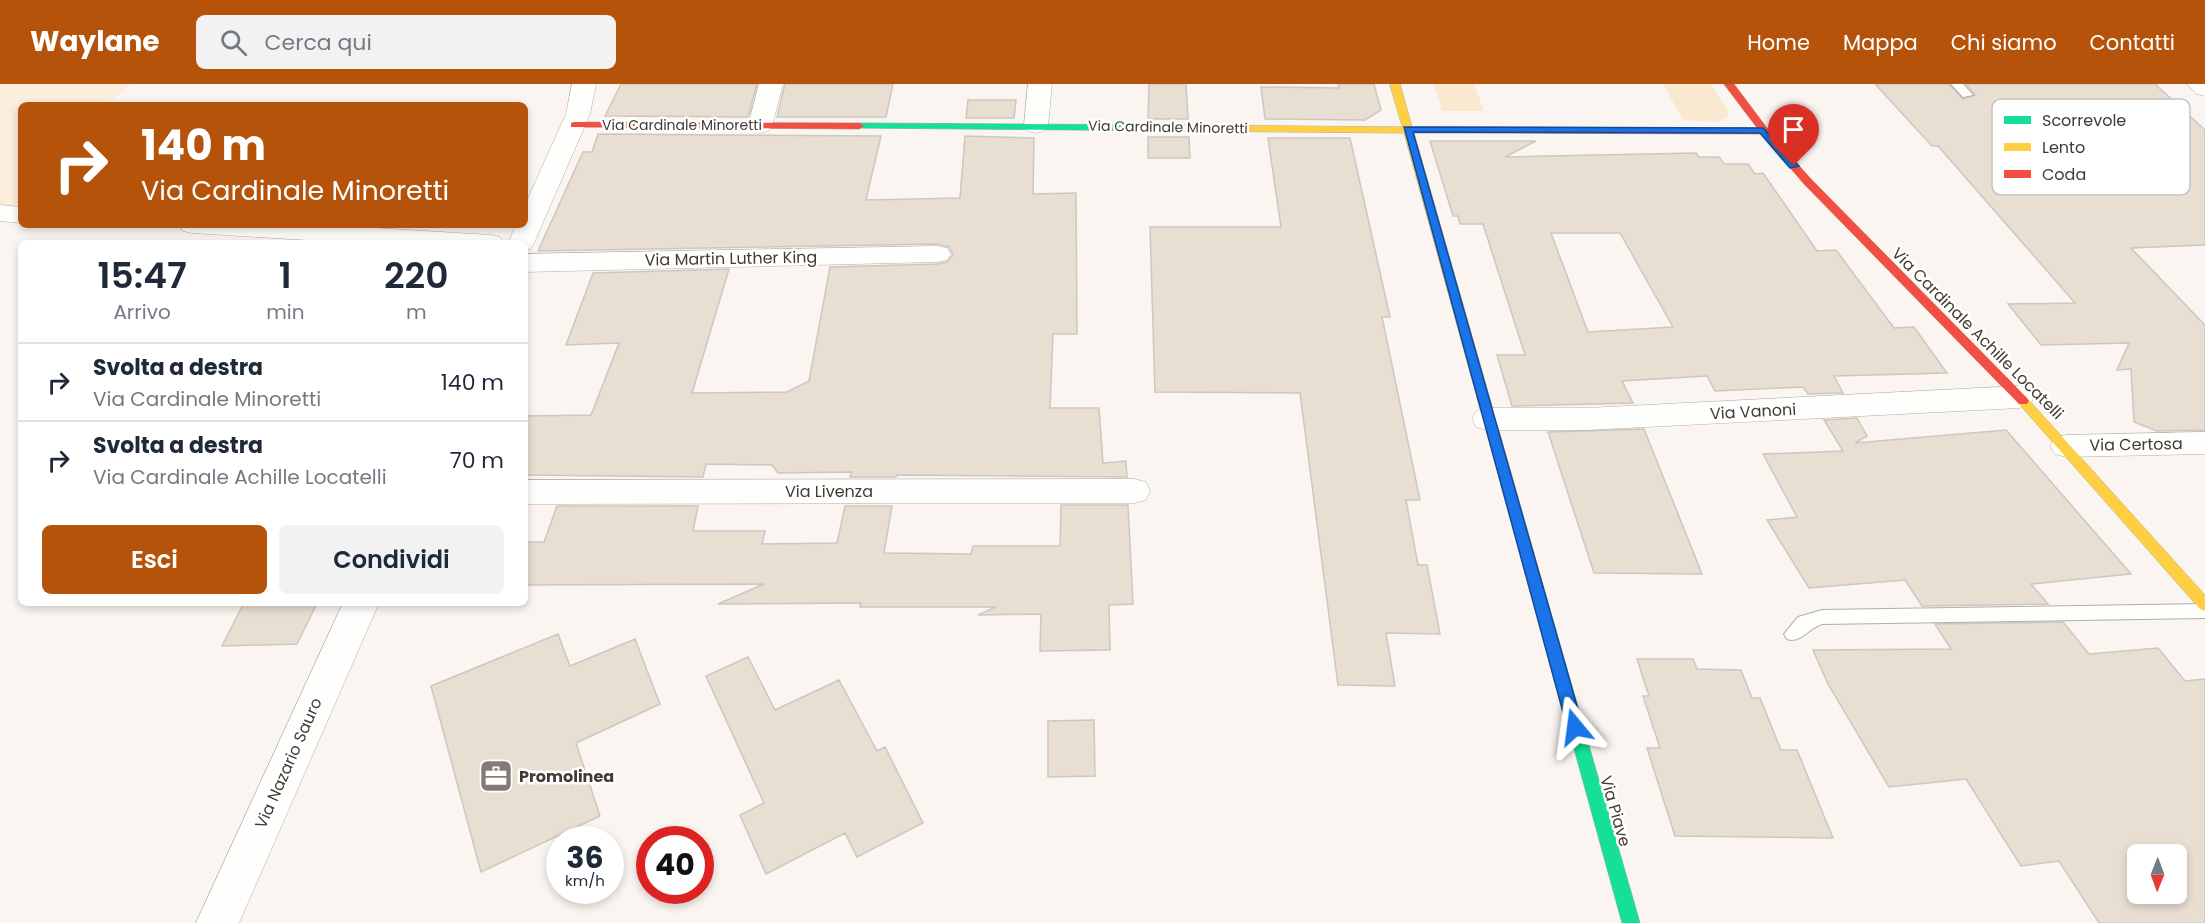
<!DOCTYPE html>
<html lang="it">
<style>
:root{--surface:#fff;--page:#f2f2f3;--text:#1f2937;--muted:#747a83;--line:#e0e1e3;--accent:#b45309}
body{margin:0;font-family:Poppins,sans-serif;background:var(--page);color:var(--text);height:100vh;display:flex;flex-direction:column;font-size:22px;white-space:nowrap}
*{box-sizing:border-box;margin:0}
p{font-size:20px;color:var(--muted)}
.icon{flex:none;width:33px;height:33px;fill:none;stroke:currentColor;stroke-width:2;stroke-linecap:round;stroke-linejoin:round}
.map{position:relative;flex:1;overflow:hidden}
.panel{position:absolute;left:18px;top:156px;width:510px;height:366px;display:flex;flex-direction:column;background:var(--surface);border-radius:9px;box-shadow:0 3px 9px #0003}
.panel>*{flex:none}
.banner{position:absolute;left:18px;top:18px;width:510px;height:126px;border-radius:9px;box-shadow:0 3px 9px #0003;background:#b45309;color:#fff;overflow:hidden}
.needle{width:39px;rotate:181deg}
.buttons{position:absolute;left:2127px;top:760px;display:grid;gap:12px}
.buttons a{display:grid;place-items:center;width:60px;height:60px;border-radius:9px;background:var(--surface);box-shadow:0 3px 9px #0003;font-size:30px}
.speed{position:absolute;left:546px;top:742px;display:flex;gap:12px;font-size:30px;font-weight:700;text-align:center}
.speed>*{display:grid;place-content:center;width:78px;height:78px;border-radius:50%;background:var(--surface);box-shadow:0 3px 9px #0003;line-height:1}
.speed small{font-size:15px;font-weight:400}
.speed .limit{border:9px solid #d22;background:#fff;color:#111}
.pin{position:absolute;display:grid;place-items:center;width:51px;height:51px;color:#fff;margin:-62px -26px;border-radius:50% 50% 50% 0;rotate:-45deg;box-shadow:0 0 6px #0007}
.pin .icon{rotate:45deg}
.me{position:absolute;width:66px;margin:-33px;rotate:344deg;stroke-linejoin:round;filter:drop-shadow(0 0 4px #0008)}
.turn{display:flex;align-items:center;gap:21px;height:126px;padding:0 24px;font-size:27px}
.turn .icon{width:78px;height:78px;stroke-width:2.5}
.turn b{display:block;font-size:42px;line-height:51px}
.eta{display:flex;justify-content:space-evenly;align-items:center;height:102px;text-align:center}
.eta b{font-size:36px;font-weight:600;line-height:42px}
.button{display:flex;gap:12px;margin-top:auto;padding:12px 24px}
.button a{flex:1;height:69px;border-radius:9px;background:var(--accent);color:#fff;font-size:24px;font-weight:600;line-height:69px;text-align:center}
.button a+a{background:var(--page);color:var(--text)}
ul{padding:0;list-style:none}
li{display:flex;align-items:center;gap:18px;height:78px;padding:0 24px;border-top:2px solid var(--line)}
li div{flex:1}
li b{display:block;font-size:22px}
li em{font-style:normal}
header{display:flex;align-items:center;gap:36px;box-sizing:border-box;height:84px;padding:0 30px;background:var(--accent);color:#fff}
header strong{font-size:28px}
nav{display:flex;gap:33px;margin-inline-start:auto;font-size:21px}
.search{width:420px;height:54px;background:var(--page);display:flex;align-items:center;gap:15px;box-sizing:border-box;padding:0 21px;border-radius:9px;color:var(--muted);font-size:22px}
.map>svg:first-child{display:block}
.built{fill:#fceedc}
.green{fill:#fae8d1}
.building{fill:#e8ded2;stroke:#ccc7c1;stroke-width:1.5;fill-rule:evenodd}
.lines{fill:none;stroke-linecap:round;stroke-linejoin:round}
.lane-casing{stroke:#b3aea8;stroke-width:2}
.street-casing{stroke:#b3aea8;stroke-width:1}
.fast-casing{stroke:#b3aea8;stroke-width:1}
.slow-casing{stroke:#b3aea8;stroke-width:1}
.jam-casing{stroke:#b3aea8;stroke-width:1}
.lane{fill:#fefefd;fill-rule:evenodd}
.street{fill:#fefefd;fill-rule:evenodd}
.fast{fill:#16e098;fill-rule:evenodd}
.slow{fill:#ffcf43;fill-rule:evenodd}
.jam{fill:#f24e42;fill-rule:evenodd}
.route{fill:#1a73e8;stroke:#114b97;stroke-width:1.5}
.labels{text-anchor:middle;stroke-width:5;stroke-linejoin:round;paint-order:stroke}
.far-street-label{font-size:14px;fill:#423b33;stroke:#fff}
.street-label{font-size:16px;fill:#423b33;stroke:#fff}
.poi-label{font-size:16px;font-weight:bold;fill:#423b33;stroke:#fff;text-anchor:start}
.key{fill:#fff;stroke:#c6c4c2;stroke-width:1.5}
.key-label{font-size:16px;fill:#423b33}
</style>
<header>
<strong>Waylane</strong>
<div class="search"><svg class="icon" aria-label="search" viewBox="0 0 24 24"><circle cx="10" cy="10" r="6"/><path d="M15 15l6 6"/></svg>Cerca qui</div>
<nav><a>Home</a><a>Mappa</a><a>Chi siamo</a><a>Contatti</a></nav>
</header>
<div class="map">
<svg width="2205" height="839" viewBox="0 0 2205 839">
<rect width="100%" height="100%" fill="#faf5f0"/>
<path class="built" d="M 0,0 L 131,0 L 107,21 L 21,21 L 21,116 L 9,125 L 0,125 Z"/>
<path class="green" d="M 1434,0 L 1474,0 L 1484,27 L 1442,27 Z
M 1663,0 L 1711,0 L 1729,29 L 1728,33 L 1716,38 L 1683,36 Z"/>
<path class="building" d="M 621,0 L 757,0 L 748,33 L 605,32 Z
M 785,0 L 893,0 L 886,33 L 777,33 Z
M 1149,0 L 1186,0 L 1188,35 L 1148,35 Z
M 1338,0 L 1374,0 L 1381,26 L 1365,36 L 1265,35 L 1261,3 L 1339,4 Z
M 1875,0 L 1949,0 L 1963,15 L 1975,11 L 1966,0 L 2155,0 L 2205,46 L 2205,161 L 2131,164 L 2205,241 L 2205,346 L 2157,347 L 2134,338 L 2131,285 L 2117,286 L 2129,259 L 2041,261 L 2008,220 L 2075,219 L 1938,62 L 1932,62 Z
M 968,16 L 1016,16 L 1014,34 L 966,34 Z
M 598,50 L 881,52 L 866,116 L 960,114 L 965,52 L 1034,54 L 1033,110 L 1076,109 L 1077,250 L 1053,250 L 1050,324 L 1099,324 L 1103,379 L 1126,377 L 1127,393 L 897,391 L 896,393 L 850,393 L 852,388 L 778,389 L 772,381 L 706,380 L 703,393 L 525,391 L 525,332 L 591,331 L 619,259 L 566,261 L 593,189 L 729,185 L 692,309 L 787,308 L 809,297 L 830,183 L 937,180 L 947,178 L 953,171 L 949,163 L 937,160 L 538,167 L 583,68 L 592,68 Z
M 1148,53 L 1189,53 L 1190,74 L 1148,74 Z
M 1268,54 L 1350,54 L 1390,233 L 1382,233 L 1420,416 L 1406,416 L 1418,481 L 1427,481 L 1440,550 L 1386,549 L 1395,602 L 1338,601 L 1300,309 L 1155,308 L 1150,143 L 1281,143 Z
M 1430,57 L 1536,57 L 1505,73 L 1696,69 L 1699,73 L 1719,73 L 1724,80 L 1748,80 L 1755,90 L 1763,89 L 1817,167 L 1836,166 L 1894,244 L 1914,243 L 1947,289 L 1834,292 L 1843,309 L 1808,310 L 1803,303 L 1715,307 L 1707,292 L 1622,297 L 1633,319 L 1512,322 L 1497,271 L 1525,271 L 1483,140 L 1460,140 L 1458,132 L 1453,132 ZM 1551,149 L 1620,149 L 1673,243 L 1588,248 Z
M 1857,334 L 1867,352 L 1855,359 L 2006,346 L 2131,490 L 2031,500 L 2048,520 L 1922,522 L 1905,496 L 1809,504 L 1767,436 L 1797,433 L 1763,370 L 1843,367 L 1824,336 Z
M 1644,345 L 1702,490 L 1594,489 L 1548,348 Z
M 1061,421 L 1128,421 L 1133,520 L 1109,521 L 1110,566 L 1040,567 L 1041,530 L 978,531 L 996,523 L 860,523 L 861,519 L 718,520 L 764,500 L 525,501 L 525,458 L 544,458 L 557,422 L 698,422 L 693,447 L 765,447 L 762,460 L 837,459 L 845,422 L 892,422 L 884,469 L 971,470 L 973,462 L 1060,462 Z
M 244,519 L 317,519 L 297,560 L 222,562 Z
M 2063,538 L 2089,570 L 2158,564 L 2185,597 L 2205,595 L 2205,839 L 2099,839 L 2059,777 L 2021,782 L 1966,695 L 1889,703 L 1828,600 L 1813,566 L 1951,565 L 1935,540 ZM 2138,771 L 2176,771 L 2176,810 L 2138,810 Z
M 558,550 L 570,582 L 635,555 L 660,620 L 576,659 L 600,732 L 481,788 L 431,602 Z
M 748,573 L 775,626 L 839,596 L 877,667 L 885,663 L 923,739 L 857,773 L 845,749 L 766,790 L 740,731 L 764,719 L 706,592 Z
M 1637,575 L 1693,575 L 1697,585 L 1741,586 L 1752,614 L 1760,614 L 1781,666 L 1797,666 L 1833,754 L 1675,752 L 1647,664 L 1660,664 L 1643,612 L 1649,612 Z
M 1094,636 L 1095,692 L 1048,693 L 1048,637 Z"/>
<g class="lines">
<defs>
<path id="lane" d="M 1951,0 L 1963,0 L 1973,11 L 1963,13 Z
M 2205,520 L 2205,534 L 1822,540 C 1809,544 1800,560 1787,555 L 1784,550 L 1798,533 L 1822,526 Z"/>
<path id="street" d="M 572,0 L 596,0 L 590,30 L 534,159 L 530,165 L 525,166 L 525,159 L 508,159 L 516,141 L 525,141 L 525,121 L 566,30 Z
M 759,0 L 783,0 L 772,42 L 768,47 L 760,49 L 752,47 L 748,42 Z
M 1028,0 L 1052,0 L 1048,42 L 1044,47 L 1036,49 L 1028,47 L 1024,42 Z
M 2187,0 L 2205,0 L 2205,12 L 2197,10 Z
M 0,121 L 21,123 L 21,139 L 0,137 Z
M 179,141 L 326,141 L 491,151 L 500,153 L 504,159 L 356,159 L 192,149 L 183,147 Z
M 937,162 L 947,164 L 951,170 L 947,176 L 937,178 L 525,188 L 525,170 Z
M 2019,302 L 2030,305 L 2034,313 L 2030,321 L 2019,324 L 1587,346 L 1487,346 L 1476,343 L 1472,335 L 1476,327 L 1487,324 L 1587,324 Z
M 2205,348 L 2205,370 L 2066,373 L 2055,370 L 2050,362 L 2055,354 L 2066,351 Z
M 1134,395 L 1146,398 L 1150,407 L 1146,416 L 1134,419 L 525,420 L 525,396 Z
M 343,519 L 379,519 L 239,839 L 196,839 Z"/>
<path id="fast" d="M 859,39 L 1181,41 L 1186,44 L 1181,47 L 856,44 L 856,40 Z
M 1534,488 L 1539,490 L 1541,494 L 1640,839 L 1622,839 L 1527,494 L 1529,490 Z"/>
<path id="slow" d="M 1390,0 L 1400,0 L 1412,43 L 1467,43 L 1472,46 L 1467,49 L 1414,49 L 1541,494 L 1539,498 L 1529,498 L 1527,494 L 1404,49 L 1181,47 L 1176,44 L 1181,41 L 1402,43 Z
M 2023,313 L 2027,314 L 2205,511 L 2205,527 L 2200,525 L 2019,320 L 2017,317 Z"/>
<path id="jam" d="M 1724,0 L 1734,0 L 1776,56 L 1812,96 L 2027,314 L 2029,317 L 2027,320 L 2019,320 L 1804,100 L 1761,50 L 1467,49 L 1462,46 L 1467,43 L 1757,44 Z
M 574,38 L 859,39 L 864,42 L 859,45 L 571,43 L 571,39 Z"/>
</defs>
<use href="#lane" class="lane-casing"/>
<use href="#street" class="street-casing"/>
<use href="#fast" class="fast-casing"/>
<use href="#slow" class="slow-casing"/>
<use href="#jam" class="jam-casing"/>
<use href="#lane" class="lane"/>
<use href="#street" class="street"/>
<use href="#fast" class="fast"/>
<use href="#slow" class="slow"/>
<use href="#jam" class="jam"/>
</g>
<path class="route" d="M 1404,43 L 1763,44 L 1799,82 L 1790,84 L 1760,49 L 1413,48 L 1583,643 L 1581,648 L 1570,648 L 1567,643 Z"/>
<defs>
<symbol id="office-square" viewBox="-11 -11 22 22"><rect x="-9" y="-9" width="18" height="18" rx="4" fill="#827c75" stroke="#fff"/><path d="M-6-3h4V-5.5h4V-3h4V5H-6ZM-1-4.5V-3h2v-1.5ZM-6 0V1H6V0Z" fill="#fff"/></symbol>
</defs>
<g fill-rule="evenodd">
<use href="#office-square" x="477" y="673" width="38" height="38"/>
</g>
<g class="labels">
<g class="far-street-label">
<text x="682" y="46">Via Cardinale Minoretti</text>
<text transform="translate(1168 43) rotate(1)" y="5">Via Cardinale Minoretti</text>
</g>
<g class="street-label">
<text transform="translate(731 174) rotate(-1)" y="6">Via Martin Luther King</text>
<text transform="translate(1978 249) rotate(45)" y="6">Via Cardinale Achille Locatelli</text>
<text transform="translate(1753 327) rotate(-3)" y="6">Via Vanoni</text>
<text transform="translate(2136 360) rotate(-1)" y="6">Via Certosa</text>
<text x="829" y="413">Via Livenza</text>
<text transform="translate(288 679) rotate(-66)" y="6">Via Nazario Sauro</text>
<text transform="translate(1616 727) rotate(74)" y="6">Via Piave</text>
</g>
<g class="poi-label">
<text x="519" y="698">Promolinea</text>
</g>
</g>
<rect x="1992" y="15" width="198" height="96" rx="9" class="key"/>
<rect x="2004" y="32" width="27" height="8" fill="#16e098"/>
<rect x="2004" y="59" width="27" height="8" fill="#ffcf43"/>
<rect x="2004" y="86" width="27" height="8" fill="#f24e42"/>
<g class="key-label">
<text x="2042" y="42">Scorrevole</text>
<text x="2042" y="69">Lento</text>
<text x="2042" y="96">Coda</text>
</g>
</svg>
<div class="buttons">
<a><svg class="needle" viewBox="-14 -14 28 28"><path d="M0-13l5 13h-10z" fill="#e53935"/><path d="M0 13l5-13h-10z" fill="#747a83"/></svg></a>
</div>
<div class="speed"><div>36<small>km/h</small></div><div class="limit">40</div></div>
<div class="pin" style="left:1794px;top:82px;background:#d93025"><svg class="icon" aria-label="arrive" viewBox="0 0 24 24"><path d="M6 21V4h12l-3 4 3 4H6"/></svg></div>
<svg class="me" style="left:1575px;top:643px" viewBox="-20 -20 40 40"><path d="M0-17L14 15 0 8-14 15z" fill="#1a73e8" stroke="#fff" stroke-width="4"/></svg>
<div class="banner">
<div class="turn"><svg class="icon" aria-label="right" viewBox="0 0 24 24"><path d="M7 20v-9h11M14 6l5 5-5 5"/></svg><div><b>140 m</b>Via Cardinale Minoretti</div></div>
</div>
<section class="panel">
<div class="eta">
<div><b>15:47</b><p>Arrivo</p></div>
<div><b>1</b><p>min</p></div>
<div><b>220</b><p>m</p></div>
</div>
<ul>
<li><svg class="icon" aria-label="right" viewBox="0 0 24 24"><path d="M7 20v-9h11M14 6l5 5-5 5"/></svg><div><b>Svolta a destra</b><p>Via Cardinale Minoretti</p></div><em>140 m</em></li>
<li><svg class="icon" aria-label="right" viewBox="0 0 24 24"><path d="M7 20v-9h11M14 6l5 5-5 5"/></svg><div><b>Svolta a destra</b><p>Via Cardinale Achille Locatelli</p></div><em>70 m</em></li>
</ul>
<div class="button"><a>Esci</a><a>Condividi</a></div>
</section>
</div>
